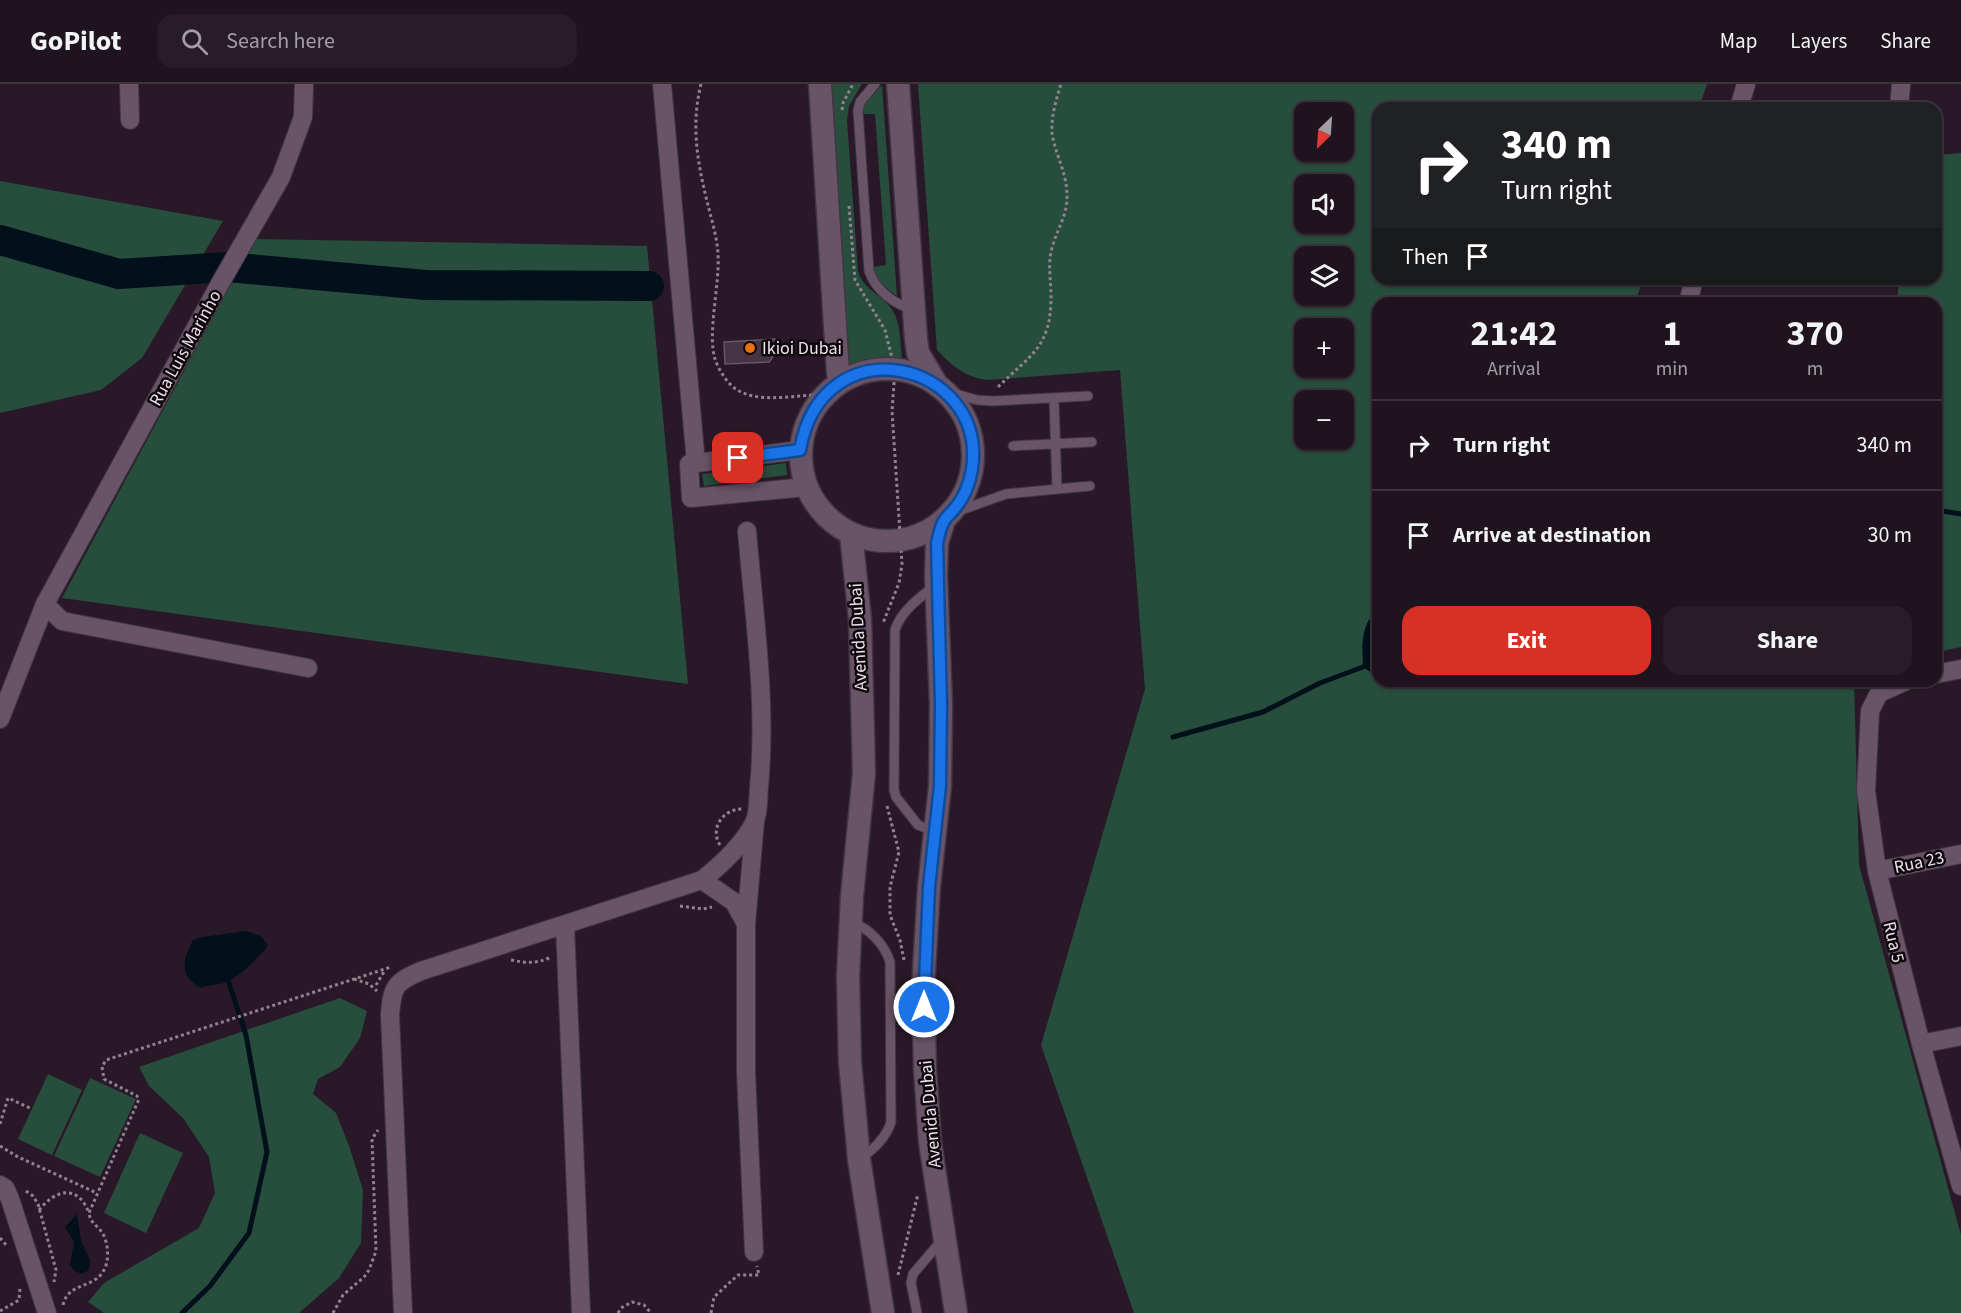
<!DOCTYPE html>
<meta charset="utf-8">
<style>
:root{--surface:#1f131e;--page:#271c27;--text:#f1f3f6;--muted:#a19ea4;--line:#3c323c;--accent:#d93025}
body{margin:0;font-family:"Source Sans 3",sans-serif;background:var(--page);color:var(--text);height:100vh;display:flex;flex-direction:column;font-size:22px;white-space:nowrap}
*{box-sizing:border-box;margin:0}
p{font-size:20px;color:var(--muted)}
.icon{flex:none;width:33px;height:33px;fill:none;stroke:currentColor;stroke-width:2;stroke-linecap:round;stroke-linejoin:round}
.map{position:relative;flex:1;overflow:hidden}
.sheet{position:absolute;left:1372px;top:213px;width:570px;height:390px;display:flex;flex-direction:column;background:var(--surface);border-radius:18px;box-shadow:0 2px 4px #0004,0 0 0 2px var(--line)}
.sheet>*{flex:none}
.banner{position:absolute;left:1372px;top:18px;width:570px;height:183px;border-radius:18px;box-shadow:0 2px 4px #0004,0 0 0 2px var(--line);background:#202124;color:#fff;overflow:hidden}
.needle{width:39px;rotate:205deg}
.fabs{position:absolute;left:1294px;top:18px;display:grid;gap:12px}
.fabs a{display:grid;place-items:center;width:60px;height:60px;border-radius:12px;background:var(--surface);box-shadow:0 2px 4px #0004,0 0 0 2px var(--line);font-size:30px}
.pin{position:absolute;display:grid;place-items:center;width:51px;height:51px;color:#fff;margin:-26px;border-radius:12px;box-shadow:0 3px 9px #0006}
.me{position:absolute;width:66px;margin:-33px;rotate:0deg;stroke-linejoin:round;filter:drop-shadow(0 0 4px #0008)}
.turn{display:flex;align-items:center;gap:21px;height:126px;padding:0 30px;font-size:27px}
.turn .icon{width:78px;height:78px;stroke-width:2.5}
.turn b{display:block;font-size:42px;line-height:51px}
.then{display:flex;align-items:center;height:57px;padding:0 30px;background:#0003;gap:12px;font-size:22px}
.eta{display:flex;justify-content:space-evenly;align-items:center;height:102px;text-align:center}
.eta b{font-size:36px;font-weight:700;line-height:42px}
.button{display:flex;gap:12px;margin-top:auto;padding:12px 30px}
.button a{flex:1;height:69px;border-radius:18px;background:var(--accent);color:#fff;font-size:24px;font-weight:700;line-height:69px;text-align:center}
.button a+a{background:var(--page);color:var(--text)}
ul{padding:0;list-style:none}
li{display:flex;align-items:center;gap:18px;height:90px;padding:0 30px;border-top:2px solid var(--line)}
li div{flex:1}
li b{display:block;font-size:22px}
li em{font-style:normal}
header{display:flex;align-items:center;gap:36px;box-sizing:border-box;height:84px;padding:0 30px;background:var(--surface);border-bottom:2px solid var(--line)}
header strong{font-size:28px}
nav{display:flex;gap:33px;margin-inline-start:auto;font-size:21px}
.search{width:420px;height:54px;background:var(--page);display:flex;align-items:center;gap:15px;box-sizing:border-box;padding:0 21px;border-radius:18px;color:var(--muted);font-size:22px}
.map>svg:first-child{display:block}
.green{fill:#274d3d;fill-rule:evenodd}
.water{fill:#01101a}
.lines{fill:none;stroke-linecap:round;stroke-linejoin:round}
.stream{stroke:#01101a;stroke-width:5}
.river{stroke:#01101a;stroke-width:30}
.building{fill:#463444;stroke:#695567;stroke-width:1.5}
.service-casing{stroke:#423541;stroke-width:11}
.minor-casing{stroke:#423541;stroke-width:20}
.tertiary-casing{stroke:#423541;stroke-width:25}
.path{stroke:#90838f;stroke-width:3;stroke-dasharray:3 3;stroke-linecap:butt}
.service{stroke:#685466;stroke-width:9}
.minor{stroke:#685466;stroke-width:18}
.tertiary{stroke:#685466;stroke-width:22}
.route-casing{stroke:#114b97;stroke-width:15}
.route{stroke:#1a73e8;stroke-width:10}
.food-dot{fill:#e8710a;stroke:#0e070d;stroke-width:2}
.labels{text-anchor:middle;stroke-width:5;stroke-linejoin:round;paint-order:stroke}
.street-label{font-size:18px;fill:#ede1eb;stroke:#0e070d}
.poi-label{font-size:18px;fill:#ede1eb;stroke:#0e070d;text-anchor:start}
</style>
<header>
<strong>GoPilot</strong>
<div class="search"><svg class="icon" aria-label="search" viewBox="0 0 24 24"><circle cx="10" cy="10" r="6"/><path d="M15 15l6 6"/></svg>Search here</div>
<nav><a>Map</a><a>Layers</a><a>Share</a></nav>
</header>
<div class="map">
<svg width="1961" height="1229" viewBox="0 0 1961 1229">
<rect width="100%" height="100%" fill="#291928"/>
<path class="green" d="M 830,0 L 862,0 L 849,22 L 847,37 L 858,187 C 863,206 883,211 893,227 C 901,240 900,259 902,274 L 873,275 L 849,281 Z
M 918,0 L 1707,0 L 1699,24 L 1378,24 L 1378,195 L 1643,195 L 1635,219 L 1378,219 L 1378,526 L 1372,532 L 1373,590 L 1378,590 L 1378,597 L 1854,597 L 1859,781 L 1961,1151 L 1961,1229 L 1134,1229 L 1041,961 L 1145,605 L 1120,286 L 987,296 C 965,293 951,281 937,266 ZM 1305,28 L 1344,28 L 1344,68 L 1305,68 ZM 1305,100 L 1344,100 L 1344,140 L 1305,140 ZM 1305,172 L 1344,172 L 1344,212 L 1305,212 ZM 1305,244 L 1344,244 L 1344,284 L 1305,284 ZM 1305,316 L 1344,316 L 1344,356 L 1305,356 Z
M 882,1 L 897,212 C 885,204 877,196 873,183 L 886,181 L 875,30 L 861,30 L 864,21 Z
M 1961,69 L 1961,563 L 1937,568 L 1936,219 L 1897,219 L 1899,195 L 1936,195 L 1937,71 Z
M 0,97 L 223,137 L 142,274 L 101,306 L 0,329 Z
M 255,155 L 647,162 L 688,600 L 62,514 Z
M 786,379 L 787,391 L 704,402 L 702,390 Z
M 340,914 L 367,927 L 360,954 L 340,983 L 318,995 L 313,1010 L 336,1029 L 349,1062 L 363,1106 L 361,1159 L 339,1194 L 299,1229 L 104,1229 L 88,1218 L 104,1199 L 199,1144 L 215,1109 L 209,1073 L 183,1034 L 149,1002 L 139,983 Z
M 48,990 L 82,1006 L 52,1071 L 18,1055 Z
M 90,994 L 136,1015 L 100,1093 L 54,1072 Z
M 140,1049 L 183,1069 L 146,1149 L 104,1129 Z"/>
<path class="water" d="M 1378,526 L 1378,590 L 1373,590 L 1363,583 C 1362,562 1360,540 1378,526 Z
M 246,847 L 261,852 L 268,862 C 258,874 236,897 220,900 C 212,901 209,901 201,904 C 179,892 182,876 193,856 L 203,853 Z
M 77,1130 L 81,1157 L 90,1176 L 89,1186 L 82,1190 L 75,1187 L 70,1181 L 74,1158 L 65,1143 Z"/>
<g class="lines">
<path class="stream" d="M 1936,426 L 1961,430
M 1173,653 L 1263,628 L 1320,599 L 1363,583 L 1378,572
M 182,1229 L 210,1202 L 249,1149 L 267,1068 L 246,951 L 228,896"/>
<path class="river" d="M 0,156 L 119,190 L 227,183 L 426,201 L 649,202"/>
</g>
<path class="building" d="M 775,255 L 775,270 L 769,278 L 725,280 L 724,258 Z"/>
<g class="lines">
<defs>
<path id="service" d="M 875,0 L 860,18 L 858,27 L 869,187 C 876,207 894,220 914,226
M 942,306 L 977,316 L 993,317 L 1088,312
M 1054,314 L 1057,405
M 1013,362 L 1092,358
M 950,430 L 1006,410 L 1090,402
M 935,748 L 918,741 L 896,713 L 894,706 L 895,546 C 901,527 920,513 935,502
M 853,839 C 869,844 885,861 890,878 L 891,1038 C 887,1052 873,1067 860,1074
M 917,1229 L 911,1199 L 913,1190 L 942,1156"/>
<path id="minor" d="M 129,0 L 130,36
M 662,0 L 696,379
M 1739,24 L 1746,0
M 1899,24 L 1901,0
M 1688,219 L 1694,195
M 800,366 L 689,380 L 691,414 L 806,403
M 747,447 C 754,531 767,619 759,703 C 758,714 759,729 754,739 C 742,762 721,781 702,796 L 734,818 L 746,840 L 746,988 L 754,1168
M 45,520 L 62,537 L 308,584
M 1936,590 L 1961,585
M 1906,597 L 1879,609 L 1870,627 L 1866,707 L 1877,787 L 1921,960 L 1961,1102
M 0,635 L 45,520 L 222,196 L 281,93 L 303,33 L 304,0
M 1877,787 L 1961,770
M 746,840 L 755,737
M 565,841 L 581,1229
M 1921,960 L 1961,952
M 0,1101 L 5,1104 L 10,1115 L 47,1229
M 403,1229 L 390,931 C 392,903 395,898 421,887 L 702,796"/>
<path id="tertiary" d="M 820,0 L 838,289 L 841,298
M 898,0 L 916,255 L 918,269 L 937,301
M801 371a86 86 0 1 1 172 0a86 86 0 1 1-172 0Z
M 944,436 L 937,459 L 936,491 L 941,621 L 940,702 L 929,803 L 923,903 L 925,985 L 930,1058 L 956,1229
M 851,450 L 860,535 L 864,689 L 852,812 L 848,893 L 850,978 L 859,1075 L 883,1229"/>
</defs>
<use href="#service" class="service-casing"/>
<use href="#minor" class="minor-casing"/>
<use href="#tertiary" class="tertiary-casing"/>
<path class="path" d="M 701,0 C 691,40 697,77 707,117 C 711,134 717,152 718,170 C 720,200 707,250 715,275 C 718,284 725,296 732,302 C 754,322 796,310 824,311
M 842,26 L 843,19 L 853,0
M 849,122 L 855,196 L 885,246 L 895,286 L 892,327 L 902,480 L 899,499 L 883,539
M 998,303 C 1030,271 1051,264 1051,213 C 1051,198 1048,183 1051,168 C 1055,148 1068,132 1067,111 C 1067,89 1055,70 1052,49 C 1051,32 1056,16 1061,0
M 887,722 L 899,768 L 890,803 L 890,831 L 900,856 L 904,876
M 720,761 C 709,744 724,724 743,725
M 680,822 L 703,825 L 712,823
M 511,876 C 526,879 537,880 551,873
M 354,895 L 369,900 L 377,907
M 376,901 L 385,886
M 0,1040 L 8,1014 L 32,1025
M 0,1062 L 18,1073 L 97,1109
M 26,1107 L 33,1112 L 38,1120 L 56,1186 L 54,1198
M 39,1126 C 56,1105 78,1100 89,1129 L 139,1015 L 137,1012 L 104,995 L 102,983 L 106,976 L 391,883
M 0,1154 L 7,1162
M 898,1191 L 918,1110
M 63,1221 C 68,1198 94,1205 104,1186 C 110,1175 108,1158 102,1148 C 96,1141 90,1138 89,1129
M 0,1227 L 19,1216 L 20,1205
M 333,1229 L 343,1211 L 364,1193 L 369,1186 L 376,1167 L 372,1055 L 378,1046
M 618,1229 L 621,1224 L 632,1218 L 644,1221 L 651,1229
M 711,1229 L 714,1213 L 738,1191 L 759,1191 L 757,1182"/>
<use href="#service" class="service"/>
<use href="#minor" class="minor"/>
<use href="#tertiary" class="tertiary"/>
</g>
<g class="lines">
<defs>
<path id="route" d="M 738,374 L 800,366 C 822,238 988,277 972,385 C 970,398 964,413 956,423 C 952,428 947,432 944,437 C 940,443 939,452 937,459 L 941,621 L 940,702 L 929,803 L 924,923"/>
</defs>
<use href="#route" class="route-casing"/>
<use href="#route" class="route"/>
</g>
<circle class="food-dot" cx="750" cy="264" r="6"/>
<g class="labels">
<g class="street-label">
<text transform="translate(185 264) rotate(-61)" y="6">Rua Luis Marinho</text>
<text transform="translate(858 553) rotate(-93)" y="6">Avenida Dubai</text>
<text transform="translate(1919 778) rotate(-12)" y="6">Rua 23</text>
<text transform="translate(1894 858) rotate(76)" y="6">Rua 5</text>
<text transform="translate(930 1030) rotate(-95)" y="6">Avenida Dubai</text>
</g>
<g class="poi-label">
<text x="762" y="270">Ikioi Dubai</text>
</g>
</g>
</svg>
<div class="fabs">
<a><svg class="needle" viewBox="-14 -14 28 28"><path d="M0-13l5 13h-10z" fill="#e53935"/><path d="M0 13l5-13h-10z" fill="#a19ea4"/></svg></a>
<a><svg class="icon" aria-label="sound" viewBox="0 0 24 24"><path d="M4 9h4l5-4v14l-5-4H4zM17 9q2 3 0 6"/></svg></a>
<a><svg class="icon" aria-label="layers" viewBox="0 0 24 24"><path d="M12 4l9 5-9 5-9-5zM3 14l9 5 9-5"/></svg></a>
<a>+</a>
<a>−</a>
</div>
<div class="pin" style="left:738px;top:374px;background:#d93025"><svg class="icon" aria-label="arrive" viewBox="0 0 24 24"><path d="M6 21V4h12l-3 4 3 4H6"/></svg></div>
<svg class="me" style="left:924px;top:923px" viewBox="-20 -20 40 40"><circle r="17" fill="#1a73e8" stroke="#fff" stroke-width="3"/><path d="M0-11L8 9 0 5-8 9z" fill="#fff"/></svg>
<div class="banner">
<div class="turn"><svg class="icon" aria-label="right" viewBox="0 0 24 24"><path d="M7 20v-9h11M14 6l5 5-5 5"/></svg><div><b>340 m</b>Turn right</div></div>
<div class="then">Then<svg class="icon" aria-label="arrive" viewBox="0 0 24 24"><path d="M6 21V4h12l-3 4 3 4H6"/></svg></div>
</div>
<section class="sheet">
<div class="eta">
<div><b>21:42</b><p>Arrival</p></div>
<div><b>1</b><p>min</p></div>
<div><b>370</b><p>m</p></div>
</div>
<ul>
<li><svg class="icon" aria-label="right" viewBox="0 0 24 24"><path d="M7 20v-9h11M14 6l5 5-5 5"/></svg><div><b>Turn right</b></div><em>340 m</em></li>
<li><svg class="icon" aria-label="arrive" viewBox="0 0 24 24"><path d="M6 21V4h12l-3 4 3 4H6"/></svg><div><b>Arrive at destination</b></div><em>30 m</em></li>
</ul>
<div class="button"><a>Exit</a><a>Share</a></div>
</section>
</div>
